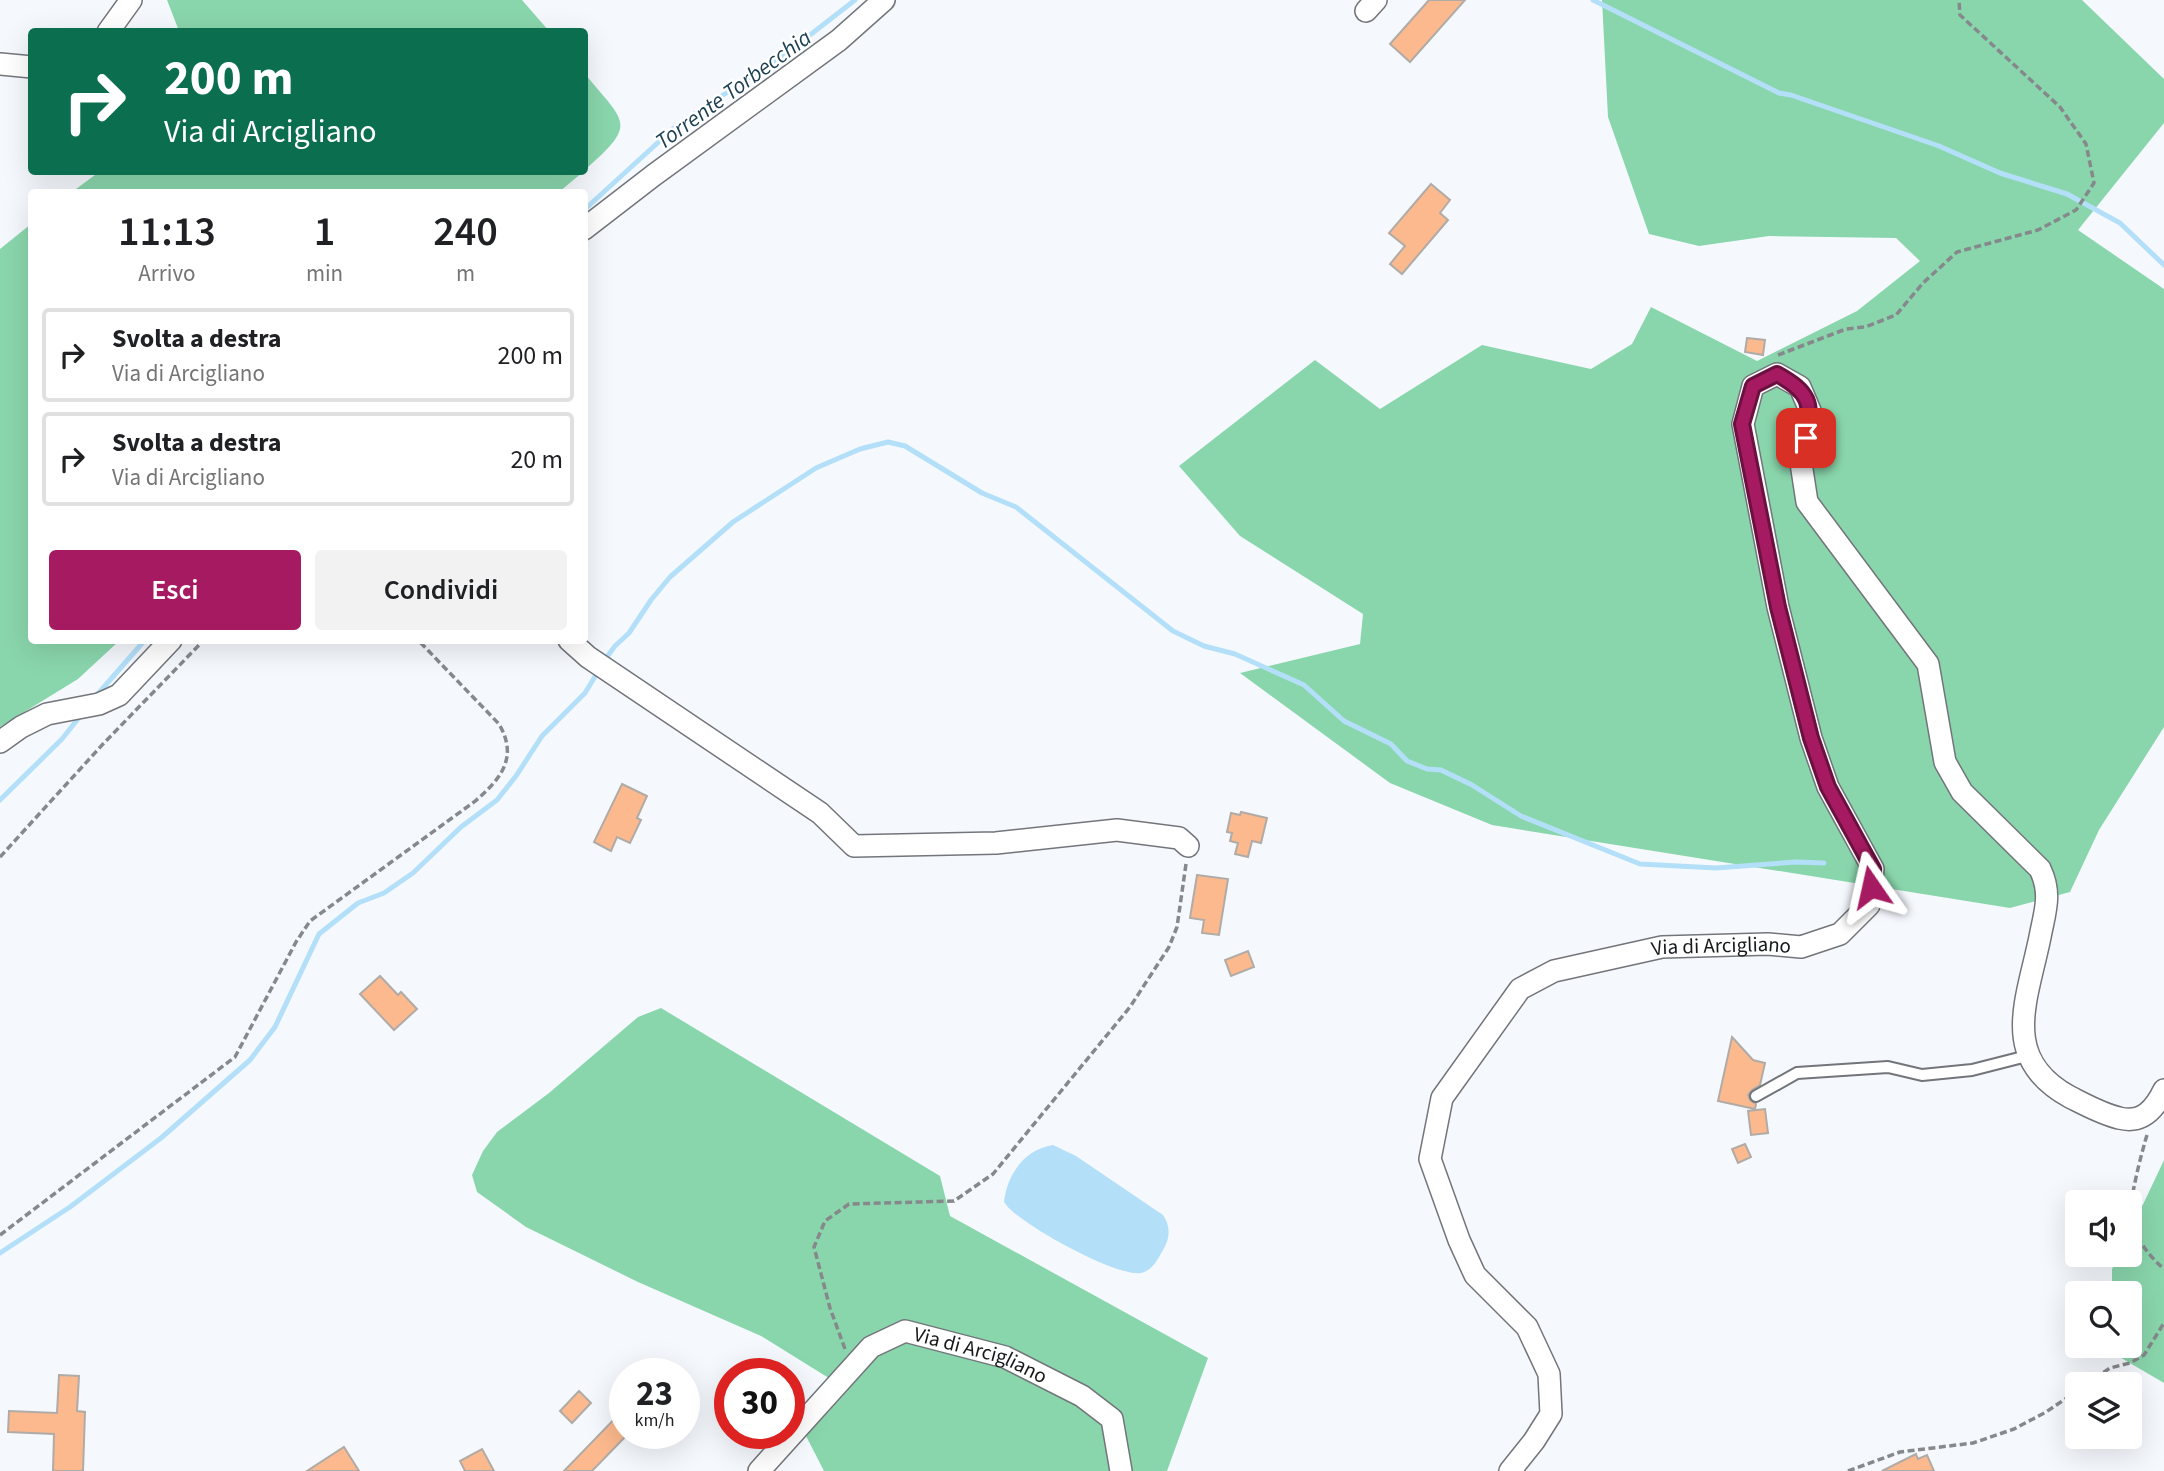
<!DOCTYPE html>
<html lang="it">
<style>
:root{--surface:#fff;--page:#f2f2f2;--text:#202124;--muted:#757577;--line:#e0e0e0;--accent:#a51a61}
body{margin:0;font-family:"Source Sans 3",sans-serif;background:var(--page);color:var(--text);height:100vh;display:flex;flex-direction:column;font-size:26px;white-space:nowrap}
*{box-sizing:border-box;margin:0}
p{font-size:23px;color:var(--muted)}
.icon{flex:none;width:38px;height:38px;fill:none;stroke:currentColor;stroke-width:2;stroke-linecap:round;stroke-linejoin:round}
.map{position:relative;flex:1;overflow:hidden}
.panel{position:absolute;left:28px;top:189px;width:560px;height:455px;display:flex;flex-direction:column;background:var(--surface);border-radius:7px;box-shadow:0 7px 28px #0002}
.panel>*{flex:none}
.top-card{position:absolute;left:28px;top:28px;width:560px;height:147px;border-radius:7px;box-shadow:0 7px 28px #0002;background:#0b6e4f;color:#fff;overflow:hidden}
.tools{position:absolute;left:2065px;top:1190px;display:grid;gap:14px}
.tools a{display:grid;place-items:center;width:77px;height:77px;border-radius:7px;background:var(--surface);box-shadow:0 7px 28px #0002;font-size:35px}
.speed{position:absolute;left:609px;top:1358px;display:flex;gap:14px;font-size:35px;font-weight:700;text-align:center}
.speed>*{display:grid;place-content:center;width:91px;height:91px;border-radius:50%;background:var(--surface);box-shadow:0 7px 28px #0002;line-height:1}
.speed small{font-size:18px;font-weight:400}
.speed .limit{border:10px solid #d22;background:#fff;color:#111}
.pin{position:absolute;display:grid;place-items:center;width:60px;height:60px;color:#fff;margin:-30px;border-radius:14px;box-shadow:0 4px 10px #0006}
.me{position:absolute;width:77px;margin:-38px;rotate:349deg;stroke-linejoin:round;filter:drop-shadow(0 0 5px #0008)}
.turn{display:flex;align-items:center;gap:24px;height:147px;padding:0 21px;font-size:32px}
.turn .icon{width:91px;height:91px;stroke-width:2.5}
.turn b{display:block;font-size:49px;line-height:60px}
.eta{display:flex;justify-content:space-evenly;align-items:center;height:119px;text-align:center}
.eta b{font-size:42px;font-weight:600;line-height:49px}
.button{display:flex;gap:14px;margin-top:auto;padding:14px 21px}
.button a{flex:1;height:80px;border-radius:7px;background:var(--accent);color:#fff;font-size:28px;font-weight:600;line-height:80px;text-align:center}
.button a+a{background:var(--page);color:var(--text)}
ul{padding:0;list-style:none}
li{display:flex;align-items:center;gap:21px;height:94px;margin:0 14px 10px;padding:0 7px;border:4px solid var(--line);border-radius:7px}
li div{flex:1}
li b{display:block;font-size:26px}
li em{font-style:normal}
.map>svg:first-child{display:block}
.forest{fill:#8ad6ac}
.water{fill:#b3dff9}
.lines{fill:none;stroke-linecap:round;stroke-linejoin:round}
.stream{stroke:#b3dff9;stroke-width:5}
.building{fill:#fcb98d;stroke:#b0aba7;stroke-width:2}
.service-casing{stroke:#72757a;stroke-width:14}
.minor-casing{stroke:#72757a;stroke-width:24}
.path{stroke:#86898c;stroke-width:3.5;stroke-dasharray:7 3.5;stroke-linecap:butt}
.service{stroke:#fff;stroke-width:10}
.minor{stroke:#fff;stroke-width:21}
.route-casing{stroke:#6b113f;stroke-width:18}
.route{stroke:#a51a61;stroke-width:12}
.labels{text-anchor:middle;stroke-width:5;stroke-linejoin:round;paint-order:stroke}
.street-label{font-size:21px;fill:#17191b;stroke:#fff}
.water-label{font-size:23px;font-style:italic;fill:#1d4052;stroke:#fff}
</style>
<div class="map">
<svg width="2164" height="1471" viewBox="0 0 2164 1471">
<rect width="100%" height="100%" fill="#f5f9fe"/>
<path class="forest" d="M 167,0 L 522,0 L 549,31 L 179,31 Z
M 1602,0 L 2082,0 L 2164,79 L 2164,123 L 2078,230 L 2164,289 L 2164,727 L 2099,830 L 2070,892 L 2010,908 L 1492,825 L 1390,783 L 1240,673 L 1360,644 L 1363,614 L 1240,536 L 1179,466 L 1315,360 L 1380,409 L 1482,345 L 1591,369 L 1632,344 L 1651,307 L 1757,361 L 1857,311 L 1920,261 L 1896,238 L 1769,236 L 1699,246 L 1649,234 L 1608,117 Z
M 585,74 C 626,124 638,123 585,170 Z
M 99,172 L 583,172 L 559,192 L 72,192 Z
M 31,224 L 32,640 L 119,641 L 78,679 L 0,727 L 0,249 Z
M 661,1008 L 940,1176 L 950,1216 L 1208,1358 L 1167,1471 L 824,1471 L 806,1436 L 848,1390 L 761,1336 L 638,1282 L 526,1227 L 477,1192 L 472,1175 L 483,1151 L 497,1132 L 549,1093 L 638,1017 Z
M 2164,1160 L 2164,1383 L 2111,1352 L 2111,1346 L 2130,1346 L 2130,1293 L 2112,1293 L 2112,1269 L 2119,1255 L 2130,1255 L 2130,1232 Z"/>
<path class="water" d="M 1053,1145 L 1076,1156 L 1163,1215 C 1171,1227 1170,1238 1163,1250 C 1158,1259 1152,1271 1141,1273 C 1116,1277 1024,1226 1007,1206 L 1004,1202 C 1007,1174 1025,1149 1053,1145 Z"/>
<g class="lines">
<path class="stream" d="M 1593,0 L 1779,93 L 1791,95 L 1939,146 L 2000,173 L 2067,194 L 2120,223 L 2164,265
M 584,210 L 675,127 L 792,49 L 855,0
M 604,661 L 615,646 L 629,633 L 651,600 L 670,577 L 733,522 L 816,468 L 860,449 L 888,442 L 905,446 L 982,493 L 1016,507 L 1173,631 L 1204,646 L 1235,654 L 1304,685 L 1344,721 L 1391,744 L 1407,761 L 1427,769 L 1441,770 L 1472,785 L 1521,816 L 1640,864 L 1716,868 L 1796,862 L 1824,863
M 96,696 L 145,640
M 0,800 L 62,739 L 81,715
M 0,1253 L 70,1207 L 161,1138 L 250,1060 L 275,1027 L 319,934 L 358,903 L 384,893 L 413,873 L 461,827 L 497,800 L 516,776 L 542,736 L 585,693 L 599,670"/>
</g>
<path class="building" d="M 1429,0 L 1465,0 L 1410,62 L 1390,44 Z
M 1431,184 L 1450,200 L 1440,213 L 1448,220 L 1402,274 L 1390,264 L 1405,246 L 1389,233 Z
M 1747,338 L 1765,340 L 1763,355 L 1745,352 Z
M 622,784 L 647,796 L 637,818 L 641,820 L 630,843 L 617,837 L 611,851 L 594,842 Z
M 1241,812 L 1267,818 L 1261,843 L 1252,841 L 1248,857 L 1235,854 L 1238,843 L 1230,841 L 1232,833 L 1227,832 L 1231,813 L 1240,815 Z
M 1197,875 L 1228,879 L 1219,935 L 1202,933 L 1204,920 L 1190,918 Z
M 1248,951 L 1254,967 L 1231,976 L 1225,960 Z
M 380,976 L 398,995 L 401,992 L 417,1009 L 394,1030 L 360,994 Z
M 1732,1037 L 1753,1060 L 1765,1063 L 1760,1085 L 1752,1090 L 1748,1095 L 1750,1100 L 1756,1104 L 1755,1109 L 1718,1101 Z
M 1765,1109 L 1768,1133 L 1751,1135 L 1748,1111 Z
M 1745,1144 L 1751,1157 L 1738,1163 L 1732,1149 Z
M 59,1375 L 79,1376 L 77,1411 L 85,1412 L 83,1471 L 53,1471 L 54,1434 L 8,1432 L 9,1411 L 57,1413 Z
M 579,1391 L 591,1403 L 572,1423 L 560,1411 Z
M 625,1408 L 625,1437 L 592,1471 L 564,1471 Z
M 344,1447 L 359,1471 L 307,1471 Z
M 482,1449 L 494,1471 L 465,1471 L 460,1461 Z
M 1916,1454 L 1918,1459 L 1927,1455 L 1934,1471 L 1882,1471 Z"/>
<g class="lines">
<defs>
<path id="service" d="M 1756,1096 L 1797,1073 L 1888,1067 L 1922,1075 L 1972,1070 L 2027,1056"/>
<g id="minor">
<path d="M 1366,11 L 1376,0"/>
<path d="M 108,32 L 131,0"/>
<path d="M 0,64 L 32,67"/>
<path d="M 584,229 L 654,175 L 839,40 L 884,0"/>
<path d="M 569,640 L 588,657 L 820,813 L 854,846 L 996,843 L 1117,830 L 1179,838 L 1188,846"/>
<path d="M 0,742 L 21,727 L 47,714 L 99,704 L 119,695 L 171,640"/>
<path id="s1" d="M 759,1471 L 871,1347 L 905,1331 L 1005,1357 L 1082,1396 L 1112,1419 L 1121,1471"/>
<path id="s2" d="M 1510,1471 L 1534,1441 L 1551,1414 L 1549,1374 L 1527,1327 L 1475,1275 L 1459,1240 L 1430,1159 L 1442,1098 L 1520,989 L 1554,971 L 1662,947 L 1768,944 L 1801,947 L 1840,934 L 1869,905 L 1873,869 L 1828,787 L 1811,738 L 1778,607 L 1743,424 L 1753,386 L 1777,374 L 1800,387 L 1811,413 L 1801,463 L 1807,502 L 1928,664 L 1945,762 L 1962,792 L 2040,869 C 2052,894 2045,911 2040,937 C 2027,1001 1999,1058 2070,1097 C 2086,1105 2102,1114 2119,1118 C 2142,1124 2155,1109 2164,1090"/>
</g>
</defs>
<use href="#service" class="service-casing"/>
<use href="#minor" class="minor-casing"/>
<path class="path" d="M 1778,355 L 1846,329 L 1865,327 L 1896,315 L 1923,283 L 1957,252 L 2038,230 L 2076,210 L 2094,183 L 2086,144 L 2060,107 L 1960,15 L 1959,0
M 0,857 L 103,744 L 204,640
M 2147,1135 C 2142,1151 2127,1208 2131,1221 C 2136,1239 2150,1257 2164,1269
M 0,1235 L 235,1057 L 296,942 L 310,921 L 474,802 C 500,780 519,758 499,724 L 418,640
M 845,1349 L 830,1308 L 814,1247 L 825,1221 L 849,1204 L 954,1201 L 993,1174 L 1130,1007 L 1169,947 L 1177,927 L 1186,864
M 2086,1384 L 2110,1368 L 2130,1363 L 2144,1355 L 2164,1323
M 1848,1471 L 1900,1452 L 1973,1443 L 2014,1429 L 2046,1412 L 2077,1391"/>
<use href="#service" class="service"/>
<use href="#minor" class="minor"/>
</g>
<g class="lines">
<defs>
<path id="route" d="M 1806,438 C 1813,402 1809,392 1777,374 L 1753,386 L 1742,424 L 1778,607 L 1811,738 L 1828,787 L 1873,869 L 1871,887"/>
</defs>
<use href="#route" class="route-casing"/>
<use href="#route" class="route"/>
</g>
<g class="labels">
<g class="street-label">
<text dy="7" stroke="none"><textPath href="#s2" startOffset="765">Via di Arcigliano</textPath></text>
<text dy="7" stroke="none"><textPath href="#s1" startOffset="284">Via di Arcigliano</textPath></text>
</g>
<g class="water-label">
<text transform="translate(733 89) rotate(-36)" y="8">Torrente Torbecchia</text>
</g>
</g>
</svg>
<div class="tools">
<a><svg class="icon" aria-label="sound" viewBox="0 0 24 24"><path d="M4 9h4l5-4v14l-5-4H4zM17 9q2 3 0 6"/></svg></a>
<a><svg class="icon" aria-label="search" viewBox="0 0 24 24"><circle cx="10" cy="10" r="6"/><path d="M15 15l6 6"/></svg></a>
<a><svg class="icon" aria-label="layers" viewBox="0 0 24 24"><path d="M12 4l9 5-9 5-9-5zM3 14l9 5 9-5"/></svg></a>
</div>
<div class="speed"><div>23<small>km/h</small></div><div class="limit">30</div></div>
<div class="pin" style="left:1806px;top:438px;background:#d93025"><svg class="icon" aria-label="arrive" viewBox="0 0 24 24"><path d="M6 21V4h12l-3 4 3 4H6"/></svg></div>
<svg class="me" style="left:1871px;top:887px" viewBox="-20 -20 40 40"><path d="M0-17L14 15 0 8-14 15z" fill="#a51a61" stroke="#fff" stroke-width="4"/></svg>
<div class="top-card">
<div class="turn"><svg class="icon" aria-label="right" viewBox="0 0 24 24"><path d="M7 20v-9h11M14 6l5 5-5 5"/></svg><div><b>200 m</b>Via di Arcigliano</div></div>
</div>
<section class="panel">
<div class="eta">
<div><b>11:13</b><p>Arrivo</p></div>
<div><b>1</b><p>min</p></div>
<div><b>240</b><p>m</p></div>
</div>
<ul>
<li><svg class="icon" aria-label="right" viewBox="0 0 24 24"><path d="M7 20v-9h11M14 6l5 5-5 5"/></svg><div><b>Svolta a destra</b><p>Via di Arcigliano</p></div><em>200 m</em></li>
<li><svg class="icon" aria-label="right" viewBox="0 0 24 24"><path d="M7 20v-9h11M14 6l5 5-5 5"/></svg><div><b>Svolta a destra</b><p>Via di Arcigliano</p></div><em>20 m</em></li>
</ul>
<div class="button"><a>Esci</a><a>Condividi</a></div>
</section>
</div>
